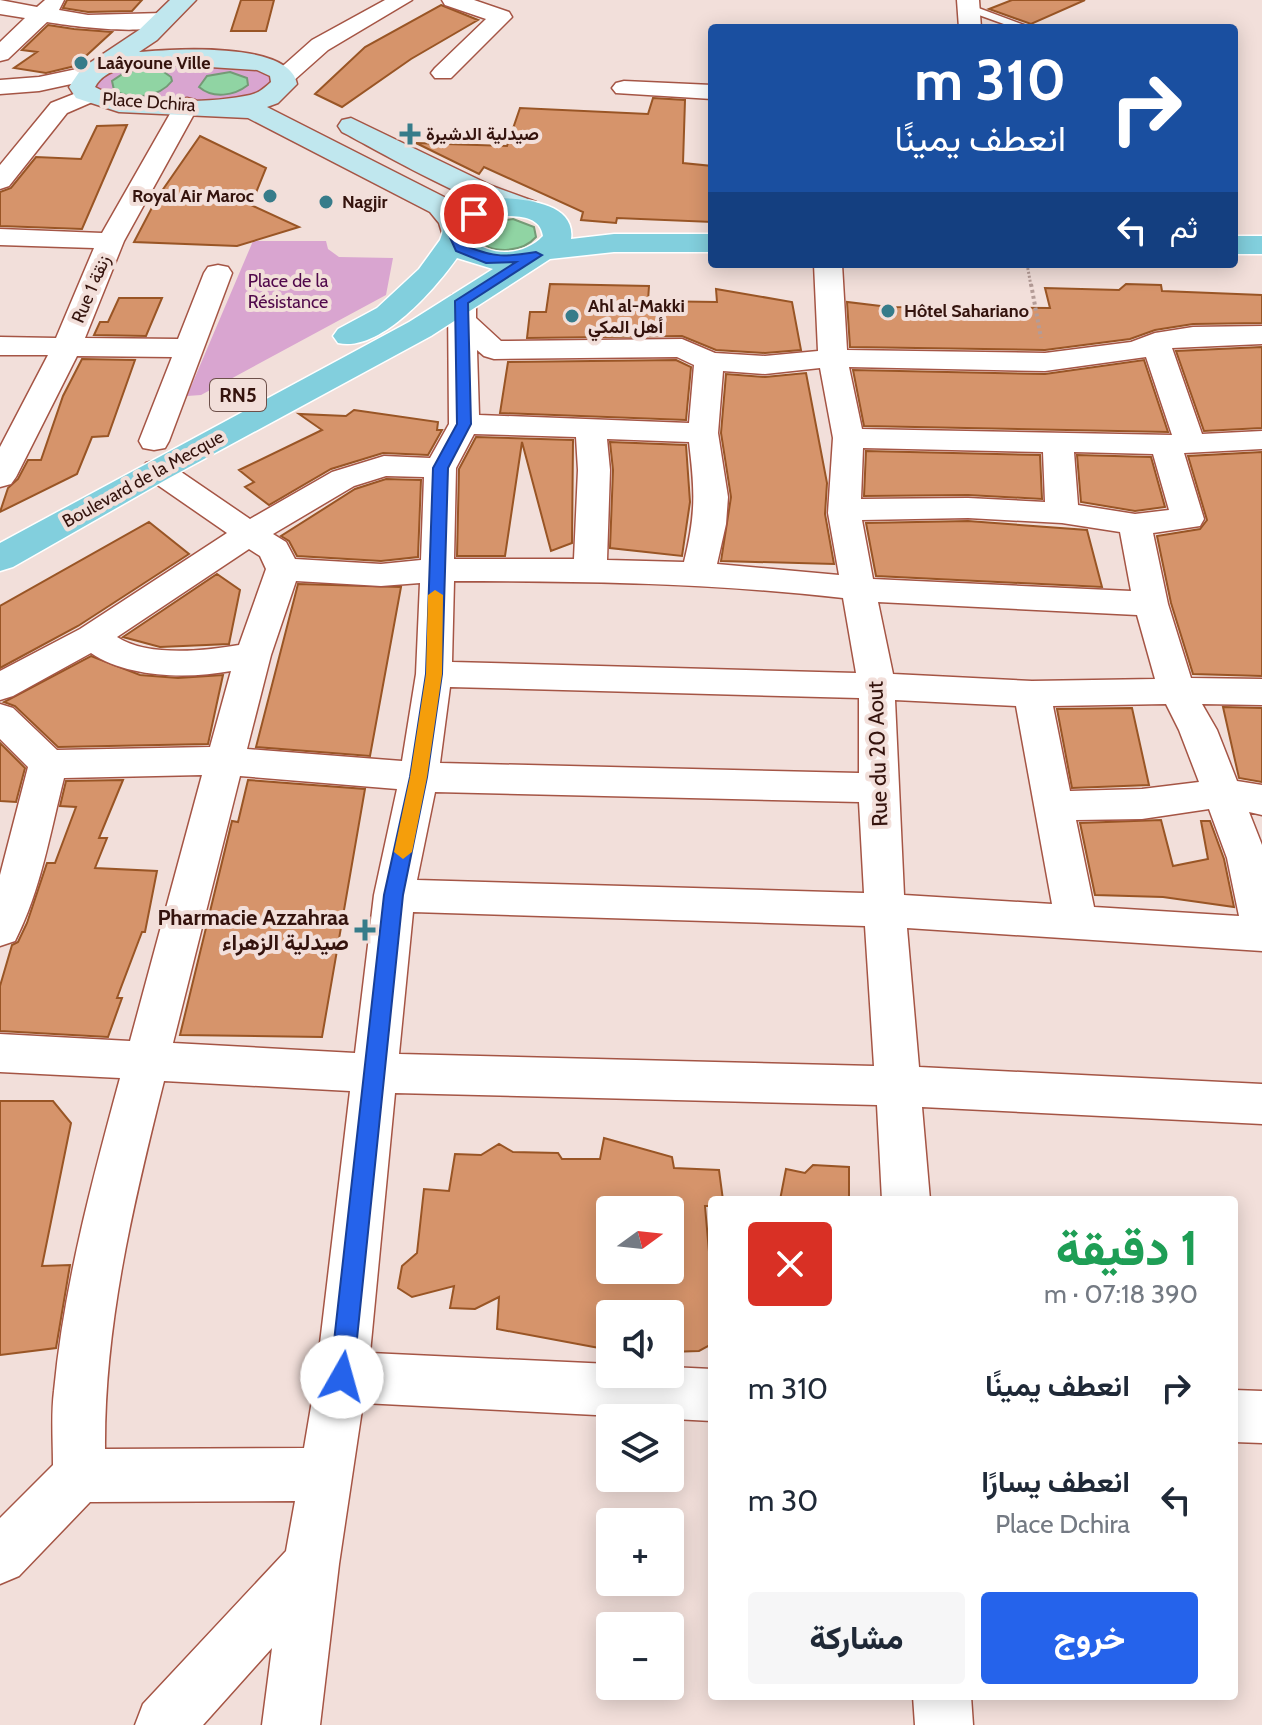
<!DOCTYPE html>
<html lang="ar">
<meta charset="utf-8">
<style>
:root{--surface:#fff;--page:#f6f6f7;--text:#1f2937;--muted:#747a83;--accent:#2563eb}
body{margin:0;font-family:Cabin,Vazirmatn,sans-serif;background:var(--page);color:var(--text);direction:rtl;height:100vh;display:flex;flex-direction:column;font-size:30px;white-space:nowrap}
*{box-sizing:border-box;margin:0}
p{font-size:26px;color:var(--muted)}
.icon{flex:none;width:44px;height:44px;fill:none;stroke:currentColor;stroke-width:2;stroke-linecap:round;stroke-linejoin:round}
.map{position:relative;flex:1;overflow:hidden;direction:ltr}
.panel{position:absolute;left:708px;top:1196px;width:530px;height:504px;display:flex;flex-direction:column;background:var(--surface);border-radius:8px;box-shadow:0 4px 20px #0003;direction:rtl}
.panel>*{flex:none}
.hud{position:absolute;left:708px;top:24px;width:530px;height:244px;border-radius:8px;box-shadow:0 4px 20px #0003;direction:rtl;background:#1a4fa0;color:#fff;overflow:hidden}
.needle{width:52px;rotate:75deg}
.buttons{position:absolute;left:596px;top:1196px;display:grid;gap:16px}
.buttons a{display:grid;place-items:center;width:88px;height:88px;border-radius:8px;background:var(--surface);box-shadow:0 4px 20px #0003;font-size:40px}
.pin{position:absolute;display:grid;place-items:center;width:68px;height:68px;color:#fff;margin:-34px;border:4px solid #fff;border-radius:50%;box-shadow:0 2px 8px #0007}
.me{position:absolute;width:88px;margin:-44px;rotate:7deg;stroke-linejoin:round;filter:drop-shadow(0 0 6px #0008)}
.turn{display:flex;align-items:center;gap:28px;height:168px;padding:0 40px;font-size:36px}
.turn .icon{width:104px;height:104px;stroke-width:2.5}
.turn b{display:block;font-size:56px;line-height:68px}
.then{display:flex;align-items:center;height:76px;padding:0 40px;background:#0003;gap:16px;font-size:30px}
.round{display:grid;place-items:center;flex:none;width:84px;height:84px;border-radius:8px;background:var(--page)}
.overview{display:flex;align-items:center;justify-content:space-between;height:136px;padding:0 40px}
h1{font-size:48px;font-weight:800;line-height:60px;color:#1e9e55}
.action{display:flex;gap:16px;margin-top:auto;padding:16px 40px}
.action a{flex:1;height:92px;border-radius:8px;background:var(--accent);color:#fff;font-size:32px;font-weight:800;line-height:92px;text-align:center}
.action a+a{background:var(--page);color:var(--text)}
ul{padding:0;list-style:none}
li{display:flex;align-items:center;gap:24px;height:112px;padding:0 40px}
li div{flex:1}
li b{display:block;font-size:30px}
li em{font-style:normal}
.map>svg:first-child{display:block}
.green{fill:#d9a5d0}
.water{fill:#90d4a3;stroke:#749a76;stroke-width:2}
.building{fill:#d6946b;stroke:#995525;stroke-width:2;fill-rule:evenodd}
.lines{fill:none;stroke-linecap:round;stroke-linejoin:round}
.lane-casing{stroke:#a55545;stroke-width:3}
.street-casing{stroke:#a55545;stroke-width:3}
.secondary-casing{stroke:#a55545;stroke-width:3}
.primary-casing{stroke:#fff;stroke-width:3}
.path-far1{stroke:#b49c97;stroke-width:3;stroke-dasharray:2 2;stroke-linecap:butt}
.path{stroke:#b49c97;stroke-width:4;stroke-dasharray:3 3;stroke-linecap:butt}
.lane{fill:#fff;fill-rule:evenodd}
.street{fill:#fff;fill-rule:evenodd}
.secondary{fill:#c0e7ee;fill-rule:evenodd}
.primary{fill:#82cfdd;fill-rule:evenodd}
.route{fill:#2563eb;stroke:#184099;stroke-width:2}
.slow{fill:#f59e0b}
.poi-dot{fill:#377c8a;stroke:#f2dfda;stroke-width:3}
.labels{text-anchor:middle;stroke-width:8;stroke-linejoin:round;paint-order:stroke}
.far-poi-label{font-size:18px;font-weight:bold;fill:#34130d;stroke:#f2dfda;text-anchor:start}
.far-street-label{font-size:18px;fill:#34130d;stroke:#f2dfda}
.far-park-label{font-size:18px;fill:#51094b;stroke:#f2dfda}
.shield{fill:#f2dfda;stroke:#6d504a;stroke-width:2}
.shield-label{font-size:20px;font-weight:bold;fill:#34130d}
.street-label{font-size:22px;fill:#34130d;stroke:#f2dfda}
.poi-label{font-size:22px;font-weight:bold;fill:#34130d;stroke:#f2dfda;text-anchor:end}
</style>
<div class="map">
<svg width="1262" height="1725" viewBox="0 0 1262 1725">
<rect width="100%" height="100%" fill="#f2dfda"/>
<path class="green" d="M 141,65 L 254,67 L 269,74 L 272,84 C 243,110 132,102 95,91 L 94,80 L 108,71 Z
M 253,241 L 326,241 L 328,249 L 339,257 L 393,258 L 386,295 L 201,395 L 187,396 Z"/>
<path class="water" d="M 142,69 L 161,70 L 171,77 L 172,81 C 159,98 131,100 114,90 L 112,81 L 124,73 Z
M 230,72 L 247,78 L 248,85 C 234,96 213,99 199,87 L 207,76 Z
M 513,219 L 534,227 L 536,237 C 522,253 490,255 477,238 L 477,232 L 485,223 Z"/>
<path class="building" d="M 67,0 L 142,0 L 132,11 L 88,12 L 63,8 Z
M 241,0 L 274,0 L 266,31 L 231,31 Z
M 1012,0 L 1085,0 L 1031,24 L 989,9 Z
M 441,5 L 478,20 L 411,59 L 342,107 L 315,94 L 365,47 Z
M 48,25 L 74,29 L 112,32 L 75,66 L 46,73 L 14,68 L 37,52 L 22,50 Z
M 653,98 L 685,100 L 683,163 L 712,166 L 712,222 L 617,218 L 616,223 L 581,220 L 583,212 L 484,167 L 479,174 L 416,143 L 507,146 L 520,108 L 648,114 Z
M 127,125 L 82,229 L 0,226 L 0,192 L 11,188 L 36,157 L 81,159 L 97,126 Z
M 200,136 L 266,168 L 251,205 L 299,227 L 237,246 L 134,242 L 157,198 Z
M 550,284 L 649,286 L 648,301 L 717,302 L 716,289 L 792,302 L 801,350 L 765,353 L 716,350 L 682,336 L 527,338 L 530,312 L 546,312 Z
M 1126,284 L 1161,285 L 1162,291 L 1262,295 L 1262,323 L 1193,324 L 1155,330 L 1130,339 L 1045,350 L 850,347 L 847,302 L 889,307 L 1050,308 L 1045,288 L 1119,290 Z
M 119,298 L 162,298 L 146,336 L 94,335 L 100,322 L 108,322 Z
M 1262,347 L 1262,428 L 1204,431 L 1176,351 Z
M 82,359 L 135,360 L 108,436 L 92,437 L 77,474 L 0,512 L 8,488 L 18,479 L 28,460 L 41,460 L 63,396 Z
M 676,360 L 691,367 L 686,420 L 500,413 L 508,362 Z
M 1144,360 L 1168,432 L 864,426 L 853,370 L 1045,374 Z
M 806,373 L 827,483 L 825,514 L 834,564 L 721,561 L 731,497 L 721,433 L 726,374 L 765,377 Z
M 354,410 L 438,422 L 437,430 L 442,430 L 428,455 L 383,453 L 331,469 L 269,505 L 245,487 L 254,482 L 239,470 L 322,430 L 299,414 L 346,416 Z
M 476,437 L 573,440 L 572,543 L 551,551 L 522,442 L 505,556 L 457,556 L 459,469 Z
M 610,442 L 686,445 L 690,502 L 682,556 L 610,548 L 613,470 Z
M 866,451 L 1040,455 L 1042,499 L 968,495 L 864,496 Z
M 1262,452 L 1262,676 L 1193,674 L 1171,603 L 1157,536 L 1200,529 L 1207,520 L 1188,456 Z
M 1077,455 L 1151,457 L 1165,507 L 1135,511 L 1081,502 Z
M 386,479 L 421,480 L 418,557 L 381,561 L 297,556 L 289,541 L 281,536 L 355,489 Z
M 968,521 L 1087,530 L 1102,587 L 876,576 L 866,523 Z
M 149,522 L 189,554 L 78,626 L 0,668 L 0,606 Z
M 217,574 L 240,590 L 229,644 L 160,647 L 123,637 Z
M 298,584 L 401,587 L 370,756 L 256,747 Z
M 91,656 L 140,675 L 178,678 L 223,675 L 208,744 L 58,747 L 15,706 L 4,702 Z
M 1223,707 L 1262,708 L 1262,782 L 1239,778 Z
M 1132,708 L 1149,785 L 1072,788 L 1057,709 Z
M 0,743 L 25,768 L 16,802 L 0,801 Z
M 123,780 L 99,838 L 107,838 L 95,868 L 157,871 L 145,932 L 142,932 L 117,998 L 122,998 L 108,1037 L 0,1031 L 0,986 L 12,945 L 18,942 L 27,923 L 47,863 L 55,863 L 76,807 L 60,806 L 66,781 Z
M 248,780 L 365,789 L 322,1037 L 180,1035 L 232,821 L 238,822 Z
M 1161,820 L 1173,866 L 1208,859 L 1201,821 L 1210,821 L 1224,859 L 1234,907 L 1163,897 L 1095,895 L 1080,823 Z
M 0,1101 L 53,1101 L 71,1123 L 42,1266 L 70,1265 L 56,1348 L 0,1355 Z
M 604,1138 L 672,1157 L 674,1168 L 719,1170 L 723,1200 L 712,1200 L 712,1206 L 705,1206 L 712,1286 L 712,1344 L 699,1351 L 670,1352 L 670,1314 L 610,1314 L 610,1350 L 497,1329 L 499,1297 L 475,1309 L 450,1308 L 454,1286 L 412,1297 L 398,1288 L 402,1266 L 417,1253 L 424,1189 L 449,1191 L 455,1154 L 481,1155 L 499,1144 L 513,1152 L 558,1153 L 562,1159 L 600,1159 ZM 610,1210 L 670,1210 L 670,1270 L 610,1270 Z
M 813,1165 L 849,1167 L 849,1200 L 780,1200 L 786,1169 L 805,1173 Z"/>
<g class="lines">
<defs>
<path id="lane" d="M 965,6 L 973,6 L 1032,28 L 1015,28 L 965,10 Z"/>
<path id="street" d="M 0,0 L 37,7 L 45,0 L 64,0 L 59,10 L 88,15 L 163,13 L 174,20 C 159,38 70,26 47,22 L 8,59 L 0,61 L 0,42 L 25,18 L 0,14 Z
M 385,0 L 412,0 L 328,50 L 292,82 L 276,82 L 272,77 L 276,72 L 312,40 Z
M 442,0 L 474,0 L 509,12 L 512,17 L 451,78 L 435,78 L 431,73 L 435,68 L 486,19 L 445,5 Z
M 957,0 L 979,0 L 981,28 L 959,28 Z
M 91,66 L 99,68 L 103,73 L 99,78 L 39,91 L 0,94 L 0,80 L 39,77 Z
M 624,81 L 712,85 L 712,99 L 616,93 L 612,88 L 616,83 Z
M 89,88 L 97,90 L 101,95 L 97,100 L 67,113 L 9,186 L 0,189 L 0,165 L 51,103 Z
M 187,98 L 195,100 L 199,105 L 124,241 L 85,338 L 178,339 L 204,273 L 208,267 L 218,265 L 228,267 L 232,273 L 169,441 L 165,448 L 154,450 L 143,448 L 139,441 L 172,357 L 77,356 L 16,477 L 11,484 L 0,487 L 0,447 L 48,355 L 0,355 L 0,337 L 56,338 L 94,248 L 0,245 L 0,229 L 102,233 L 175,105 L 179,100 Z
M 814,264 L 842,264 L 847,350 L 1045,353 L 1131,342 L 1155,333 L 1193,327 L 1262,326 L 1262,344 L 1172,348 L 1202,434 L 1262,431 L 1262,449 L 1184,453 L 1204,519 L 1200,526 L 1153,533 L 1168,604 L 1191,678 L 1262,679 L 1262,705 L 1202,704 L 1217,730 L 1237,781 L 1262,785 L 1262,815 L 1249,812 L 1262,845 L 1262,951 L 907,928 L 919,1067 L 1262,1084 L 1262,1124 L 922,1107 L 930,1200 L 882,1200 L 877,1105 L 395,1093 L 370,1353 L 610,1364 L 610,1374 L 670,1374 L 670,1367 L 712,1369 L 712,1421 L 363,1403 L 339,1564 L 320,1725 L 262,1725 L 272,1648 L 203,1725 L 135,1725 L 143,1704 L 286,1551 L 295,1501 L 90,1502 L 19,1576 L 0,1584 L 0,1518 L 53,1465 C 53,1441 51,1415 54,1391 C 64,1285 92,1181 120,1078 L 0,1072 L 0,1034 L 130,1041 L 202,775 L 64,778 C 50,833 41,890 15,941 L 0,946 L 0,875 L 28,767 L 0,739 L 0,704 L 13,708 L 57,750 L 210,747 L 231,671 C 188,679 128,678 91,653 L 13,696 L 0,700 L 0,671 L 80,629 L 227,533 L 146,477 L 141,470 L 146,463 L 157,460 L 168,463 L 250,519 L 332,472 L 384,456 L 430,458 L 449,424 L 448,301 L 452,295 L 462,293 L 472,295 L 476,301 L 476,318 L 501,341 L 682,339 L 715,353 L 765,356 L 818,351 ZM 477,350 L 484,356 L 494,359 L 677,357 L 694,365 L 689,423 L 479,415 ZM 1146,357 L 1172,435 L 862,429 L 849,367 L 1045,371 ZM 820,368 L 833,438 L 828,513 L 839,575 L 717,564 L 726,524 L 728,497 L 718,433 L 723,371 L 765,374 ZM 474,434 L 576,437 L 578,470 L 574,559 L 454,559 L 456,468 ZM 607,439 L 689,442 C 695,491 696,514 684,562 L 607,560 L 610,470 ZM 863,448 L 1043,452 L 1045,502 L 968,498 L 861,499 ZM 1074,452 L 1153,454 L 1169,510 L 1135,514 L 1078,505 ZM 386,476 L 424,477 L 421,560 L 381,564 L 295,559 L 286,542 L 273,534 L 354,486 ZM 968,518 L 1062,523 L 1120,532 L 1131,591 L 873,579 L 862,520 ZM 249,549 L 260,556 L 266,569 L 239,645 C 205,651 147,657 117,637 ZM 296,581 L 381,586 L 420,583 L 416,674 L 402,761 L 247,749 L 271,655 ZM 454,581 C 585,581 713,583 843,598 L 856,673 L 452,662 ZM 878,602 L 1137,615 L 1155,679 L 1032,681 L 893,674 ZM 450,687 L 859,698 L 859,773 L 440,763 ZM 895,700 L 1016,706 L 1052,904 L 904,895 ZM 1166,704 L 1179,730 L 1199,782 L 1142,789 L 1070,791 L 1053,706 ZM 240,776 L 397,789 L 374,895 L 355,1053 L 173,1043 ZM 435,792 L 859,802 L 864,893 L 417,880 ZM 1209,809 L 1227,858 L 1239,916 L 1094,907 L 1076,820 L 1142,819 ZM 413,912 L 865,926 L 874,1066 L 399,1054 ZM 164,1081 L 350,1091 L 316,1377 L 304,1448 L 105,1449 C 104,1324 134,1201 164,1081 Z
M 1234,1390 L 1262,1391 L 1262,1443 L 1234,1442 Z
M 913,1696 L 971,1696 L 973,1725 L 915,1725 Z"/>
<path id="secondary" d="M 170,0 L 196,0 L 157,40 L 139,52 C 173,49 290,41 297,84 L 278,103 L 267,107 L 450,200 L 467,222 L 469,233 L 464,239 L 454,242 L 444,239 L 439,223 L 430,212 L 248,118 L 119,112 L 76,98 L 69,87 L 82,68 L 139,30 ZM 194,66 L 257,70 L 270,76 L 271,82 C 264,88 259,93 250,95 C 214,103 126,106 95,87 C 110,58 166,66 194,66 Z
M 351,118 L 492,186 L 536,202 L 540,208 L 536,214 C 501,223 379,151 342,132 L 338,126 L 342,120 Z"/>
<path id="primary" d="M 499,198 C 525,199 576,203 571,239 L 614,234 L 712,234 L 712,252 L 614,252 L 550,259 L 431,336 L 169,478 L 13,567 L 0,571 L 0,543 L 409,322 L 493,269 L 457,258 C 435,289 380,353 338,343 L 333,336 L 338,329 L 377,308 L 419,269 L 440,240 L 447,220 L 464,208 ZM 500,216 C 517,216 540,215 543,236 C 524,256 490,258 470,238 L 471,229 L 484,220 Z
M 1234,236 L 1262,236 L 1262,254 L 1234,254 Z"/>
</defs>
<use href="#lane" class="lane-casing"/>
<use href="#street" class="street-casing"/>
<use href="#secondary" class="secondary-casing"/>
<use href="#primary" class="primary-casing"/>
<path class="path-far1" d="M 1027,264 L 1031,286"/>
<path class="path" d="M 1031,284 L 1041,338"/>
<use href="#lane" class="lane"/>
<use href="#street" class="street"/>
<use href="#secondary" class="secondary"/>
<use href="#primary" class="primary"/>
</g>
<path class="route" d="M 474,210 L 480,214 L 460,233 L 466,246 C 495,258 506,257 536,252 L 542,255 L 468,303 L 471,424 L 448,468 L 442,674 L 427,777 L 403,895 L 353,1377 L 350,1385 L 342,1388 L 333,1385 L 330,1377 L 384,895 L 410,777 L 426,674 L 433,468 L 457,424 L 455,301 L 516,262 L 486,263 L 456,251 L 448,233 L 453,223 Z"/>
<path class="slow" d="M 435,590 L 443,595 L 442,674 L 427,777 L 412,852 L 403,859 L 394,852 L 410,777 L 426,674 L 428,595 Z"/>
<g class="poi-dot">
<circle cx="81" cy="63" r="8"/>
<path d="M406 122h8v8h8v8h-8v8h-8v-8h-8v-8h8z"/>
<circle cx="270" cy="196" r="8"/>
<circle cx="326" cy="202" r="8"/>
<circle cx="888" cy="311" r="8"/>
<circle cx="572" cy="316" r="8"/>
<path d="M361 918h8v8h8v8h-8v8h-8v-8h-8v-8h8z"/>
</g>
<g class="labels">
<g class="far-poi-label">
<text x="97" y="69">Laâyoune Ville</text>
<text x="426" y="140">صيدلية الدشيرة</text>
<text x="254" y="202" text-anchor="end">Royal Air Maroc</text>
<text x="342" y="208">Nagjir</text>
<text x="588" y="312">Ahl al-Makki<tspan x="588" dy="21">أهل المكي</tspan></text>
<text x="904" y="317">Hôtel Sahariano</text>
</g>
<g class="far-street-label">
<text transform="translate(149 102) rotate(4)" y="6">Place Dchira</text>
<text transform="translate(91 289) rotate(-67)" y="6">Rue 1 زنقة</text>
<text transform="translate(143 479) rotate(-29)" y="6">Boulevard de la Mecque</text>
</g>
<g class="far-park-label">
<text x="288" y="287">Place de la<tspan x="288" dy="21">Résistance</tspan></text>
</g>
<rect class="shield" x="210" y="379" width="56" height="32" rx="6"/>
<g class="shield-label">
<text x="238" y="402">RN5</text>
</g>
<g class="street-label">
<text transform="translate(877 754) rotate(-92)" y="8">Rue du 20 Aout</text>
</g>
<g class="poi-label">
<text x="349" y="925">Pharmacie Azzahraa<tspan x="349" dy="25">صيدلية الزهراء</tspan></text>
</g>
</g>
</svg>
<div class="buttons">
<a><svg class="needle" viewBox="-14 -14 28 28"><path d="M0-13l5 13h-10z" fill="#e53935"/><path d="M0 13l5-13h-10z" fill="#747a83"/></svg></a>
<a><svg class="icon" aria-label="sound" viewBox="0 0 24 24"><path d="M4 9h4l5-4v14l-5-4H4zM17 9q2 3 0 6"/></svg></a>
<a><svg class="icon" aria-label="layers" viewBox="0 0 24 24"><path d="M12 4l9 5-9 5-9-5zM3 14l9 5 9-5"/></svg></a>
<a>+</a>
<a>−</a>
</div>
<div class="pin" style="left:474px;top:214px;background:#d93025"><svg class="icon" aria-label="arrive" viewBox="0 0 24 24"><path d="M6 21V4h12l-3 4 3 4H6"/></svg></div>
<svg class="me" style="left:342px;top:1377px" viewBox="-20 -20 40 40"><circle r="19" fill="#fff"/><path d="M0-13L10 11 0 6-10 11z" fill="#2563eb"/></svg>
<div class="hud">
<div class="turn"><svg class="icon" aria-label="right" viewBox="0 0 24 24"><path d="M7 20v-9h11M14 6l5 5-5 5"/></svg><div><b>310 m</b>انعطف يمينًا</div></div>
<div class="then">ثم<svg class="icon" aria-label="left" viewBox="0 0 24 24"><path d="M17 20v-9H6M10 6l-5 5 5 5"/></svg></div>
</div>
<section class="panel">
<div class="overview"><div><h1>1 دقيقة</h1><p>390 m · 07:18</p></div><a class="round" style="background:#d93025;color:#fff"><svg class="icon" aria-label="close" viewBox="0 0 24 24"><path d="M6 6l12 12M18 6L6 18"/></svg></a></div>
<ul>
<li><svg class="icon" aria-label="right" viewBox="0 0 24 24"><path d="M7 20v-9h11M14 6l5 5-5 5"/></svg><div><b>انعطف يمينًا</b></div><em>310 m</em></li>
<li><svg class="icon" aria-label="left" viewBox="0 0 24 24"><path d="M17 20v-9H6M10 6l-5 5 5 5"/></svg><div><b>انعطف يسارًا</b><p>Place Dchira</p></div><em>30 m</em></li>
</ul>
<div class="action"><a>خروج</a><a>مشاركة</a></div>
</section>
</div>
